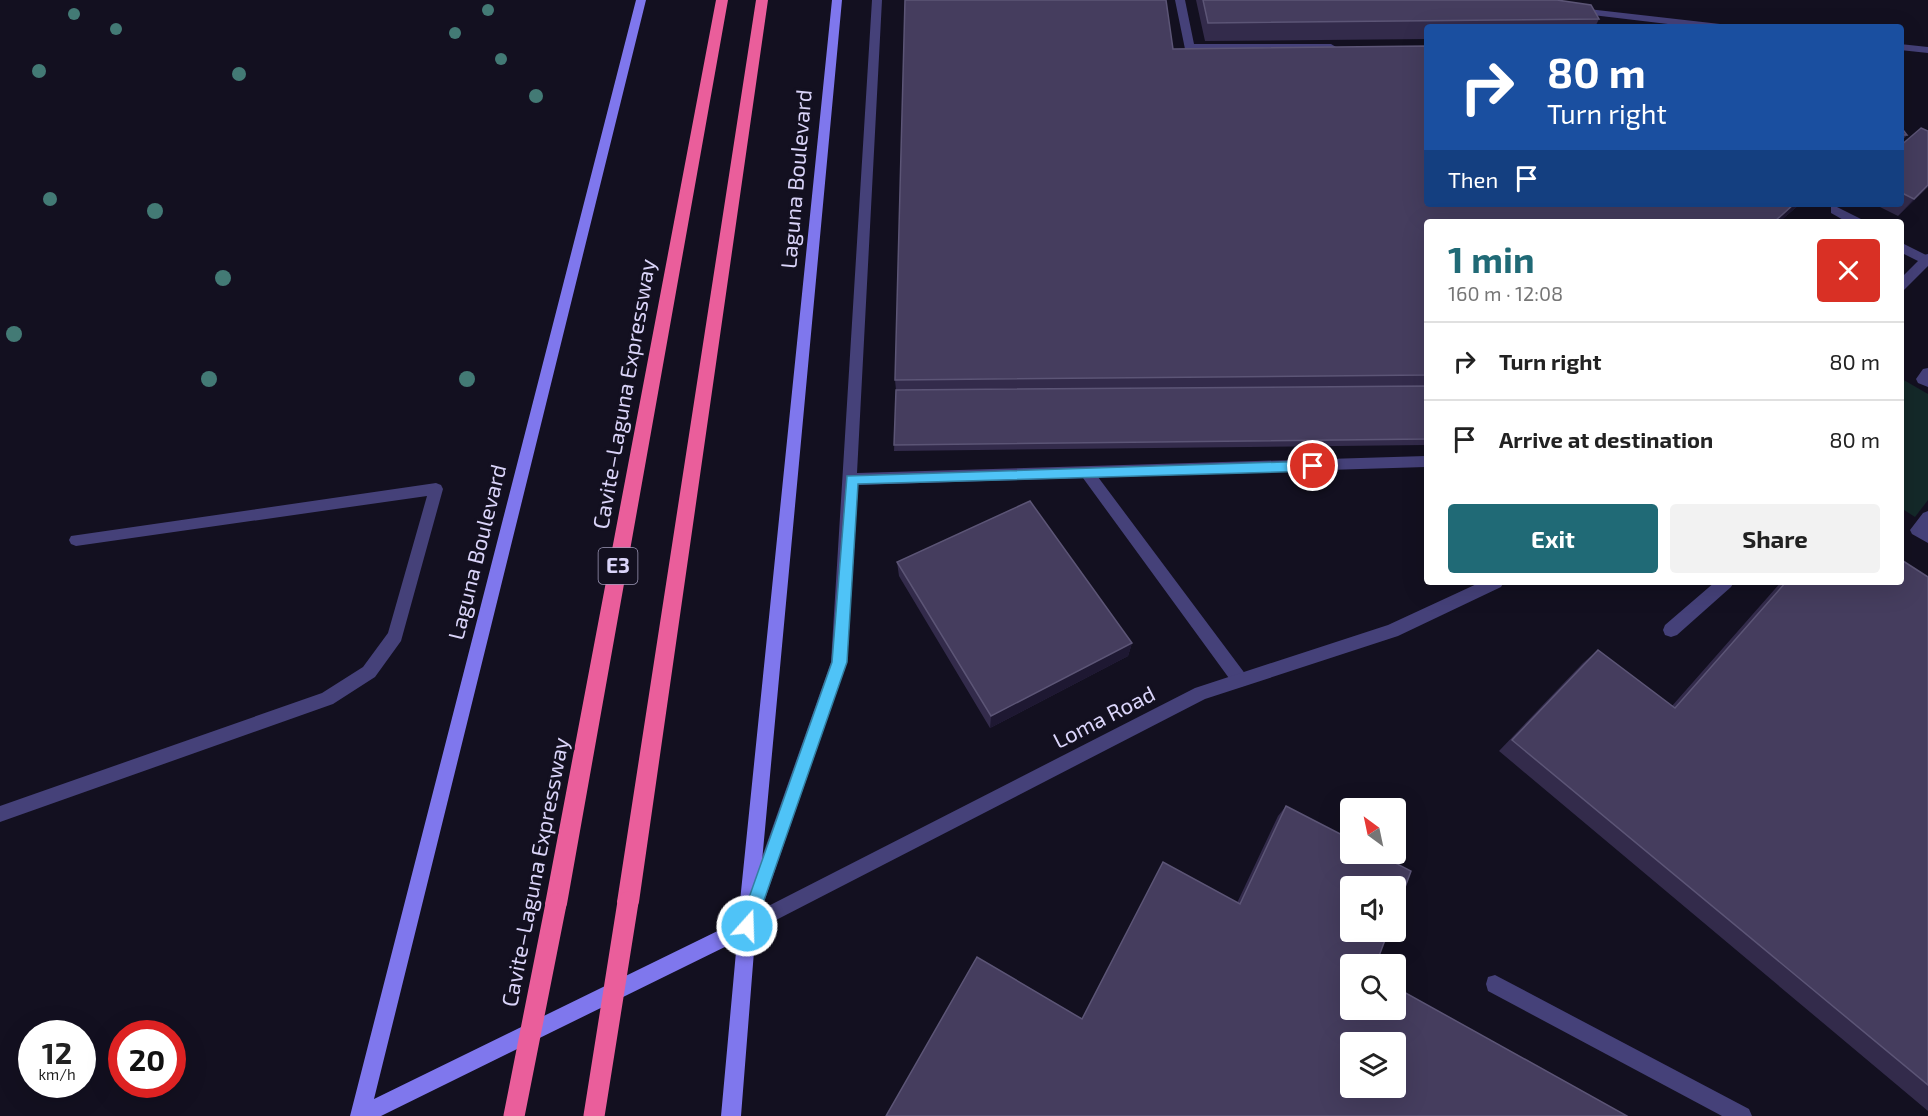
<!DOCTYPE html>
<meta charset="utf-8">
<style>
:root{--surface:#fff;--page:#f2f2f2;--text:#222;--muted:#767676;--line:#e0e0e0;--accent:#206a76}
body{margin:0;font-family:"Exo 2",sans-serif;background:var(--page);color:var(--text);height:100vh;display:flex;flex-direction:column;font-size:22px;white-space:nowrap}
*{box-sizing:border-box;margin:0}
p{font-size:20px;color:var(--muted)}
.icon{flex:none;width:33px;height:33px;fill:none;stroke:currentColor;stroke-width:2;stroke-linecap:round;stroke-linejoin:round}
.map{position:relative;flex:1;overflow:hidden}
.drawer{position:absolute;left:1424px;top:219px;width:480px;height:366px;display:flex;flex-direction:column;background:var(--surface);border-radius:6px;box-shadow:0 6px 24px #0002}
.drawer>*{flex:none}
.banner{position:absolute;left:1424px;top:24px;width:480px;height:183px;border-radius:6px;box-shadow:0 6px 24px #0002;background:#1a4fa0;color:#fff;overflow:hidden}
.needle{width:39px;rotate:327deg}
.fabs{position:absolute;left:1340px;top:798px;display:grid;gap:12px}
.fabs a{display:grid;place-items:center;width:66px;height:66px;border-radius:6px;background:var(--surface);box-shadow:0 6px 24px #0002;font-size:30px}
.speed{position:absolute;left:18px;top:1020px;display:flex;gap:12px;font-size:30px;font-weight:700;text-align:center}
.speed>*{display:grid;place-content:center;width:78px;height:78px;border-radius:50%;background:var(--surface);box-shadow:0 6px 24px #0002;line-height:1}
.speed small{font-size:15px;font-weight:400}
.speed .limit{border:9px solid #d22;background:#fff;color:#111}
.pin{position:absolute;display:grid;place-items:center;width:51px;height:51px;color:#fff;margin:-26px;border:3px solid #fff;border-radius:50%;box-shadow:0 2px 6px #0007}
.me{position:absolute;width:66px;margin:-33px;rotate:20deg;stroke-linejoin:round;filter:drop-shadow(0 0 4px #0008)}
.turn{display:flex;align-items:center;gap:21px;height:126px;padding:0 24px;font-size:27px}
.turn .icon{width:78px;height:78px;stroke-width:2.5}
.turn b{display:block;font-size:42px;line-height:51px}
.then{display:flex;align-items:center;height:57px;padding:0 24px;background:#0003;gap:12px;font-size:22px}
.round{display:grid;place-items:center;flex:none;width:63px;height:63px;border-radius:6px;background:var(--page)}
.headline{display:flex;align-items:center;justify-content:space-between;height:102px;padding:0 24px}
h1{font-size:36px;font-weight:700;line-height:45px;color:var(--accent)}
.button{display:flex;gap:12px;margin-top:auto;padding:12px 24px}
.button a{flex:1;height:69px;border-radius:6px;background:var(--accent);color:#fff;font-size:24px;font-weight:700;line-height:69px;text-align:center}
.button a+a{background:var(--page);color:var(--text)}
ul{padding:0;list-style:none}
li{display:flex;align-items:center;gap:18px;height:78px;padding:0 24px;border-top:2px solid var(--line)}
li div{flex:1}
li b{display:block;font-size:22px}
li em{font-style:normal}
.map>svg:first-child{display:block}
.green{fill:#142929}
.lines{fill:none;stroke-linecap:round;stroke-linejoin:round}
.service{fill:#454179;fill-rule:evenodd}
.minor{fill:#454179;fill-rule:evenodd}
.secondary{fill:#7f77ed;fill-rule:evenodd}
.motorway{fill:#ea5e9b;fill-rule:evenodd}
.motorway-bridge{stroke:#ea5e9b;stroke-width:21}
.tree{fill:#437a75}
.wall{fill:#332b4b}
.shaded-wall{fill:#1e1832}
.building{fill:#453d5e;stroke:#5c5576;stroke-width:1.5;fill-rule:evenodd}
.route{fill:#4fc3f7;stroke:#337fa1;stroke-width:1.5}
.labels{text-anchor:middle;stroke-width:6;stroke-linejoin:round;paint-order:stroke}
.shield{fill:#131020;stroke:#9e99b8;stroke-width:1.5}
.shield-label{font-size:21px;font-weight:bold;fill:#dad4f9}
.street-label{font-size:22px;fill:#dad4f9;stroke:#131020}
</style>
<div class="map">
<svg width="1928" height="1116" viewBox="0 0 1928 1116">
<rect width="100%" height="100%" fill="#131020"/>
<path class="green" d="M 1902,379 L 1928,394 L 1928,500 L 1915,517 L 1901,508 Z"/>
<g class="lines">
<path class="service" d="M 872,0 L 882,0 L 857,473 L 1426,456 L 1426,467 L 1098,477 L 1246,675 L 1248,680 L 1246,685 L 1240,687 L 1234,685 L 1083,478 L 856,485 L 847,662 L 762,908 L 759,914 L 753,917 L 747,914 L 744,908 L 831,662 Z
M 1175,0 L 1185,0 L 1194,44 L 1331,44 L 1336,47 L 1331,50 L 1185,49 Z
M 1588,9 L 1720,24 L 1725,27 L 1693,27 L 1584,14 L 1583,12 Z
M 1900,44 L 1928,47 L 1928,53 L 1900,50 Z
M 1835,206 L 1861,219 L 1863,222 L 1847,222 L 1831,213 L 1831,207 Z
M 1900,242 L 1928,256 L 1928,264 L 1922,263 L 1900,252 Z
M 1928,368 L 1928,387 L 1918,383 L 1916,379 L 1923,369 Z
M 436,483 L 441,485 L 443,489 L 401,641 L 375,677 L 333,704 L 0,822 L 0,806 L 322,693 L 363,667 L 388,633 L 427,496 L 76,546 L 71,544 L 69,540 L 71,536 Z
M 1928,511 L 1928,543 L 1912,534 L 1910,530 L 1923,513 Z
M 1715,582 L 1734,582 L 1731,587 L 1677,635 L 1671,637 L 1665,635 L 1663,630 L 1665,625 Z
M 1495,975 L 1749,1109 L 1752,1116 L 1722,1116 L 1488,991 L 1486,984 L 1488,977 Z"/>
<path class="minor" d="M 1928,254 L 1928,266 L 1904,290 L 1900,291 L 1900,279 L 1924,255 Z
M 1481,582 L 1504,582 L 1501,587 L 1398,636 L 1205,699 L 753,932 L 747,935 L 741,932 L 738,926 L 741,920 L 1195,688 L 1388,625 Z"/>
<path class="secondary" d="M 636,0 L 646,0 L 374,1099 L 738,921 L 832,0 L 842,0 L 756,926 L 741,1116 L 721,1116 L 737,941 L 381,1116 L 350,1116 Z"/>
<path class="motorway" d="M 716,0 L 728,0 L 567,904 L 564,912 L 556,915 L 548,912 L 545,904 Z
M 756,0 L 768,0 L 639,902 L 636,910 L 628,913 L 620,910 L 617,902 Z"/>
<path class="motorway-bridge" d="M 514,1116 L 556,904
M 594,1116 L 628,902"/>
</g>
<g class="tree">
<circle cx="488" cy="10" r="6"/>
<circle cx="74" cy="14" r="6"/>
<circle cx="116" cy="29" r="6"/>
<circle cx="455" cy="33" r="6"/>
<circle cx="501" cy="59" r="6"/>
<circle cx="39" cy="71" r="7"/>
<circle cx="239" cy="74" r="7"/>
<circle cx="536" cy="96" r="7"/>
<circle cx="50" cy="199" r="7"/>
<circle cx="155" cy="211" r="8"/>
<circle cx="223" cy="278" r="8"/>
<circle cx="14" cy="334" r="8"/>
<circle cx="209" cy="379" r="8"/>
<circle cx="467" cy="379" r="8"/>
</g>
<path class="wall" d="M 1196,0 L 1557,0 L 1599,19 L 1595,27 L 1426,27 L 1426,39 L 1205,41 Z
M 1173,49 L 1426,204 L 1800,204 L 1779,222 L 1426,222 L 1426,445 L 894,451 L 896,390 L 895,380 Z
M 1900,126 L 1907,135 L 1900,143 Z
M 1900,146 L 1928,187 L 1898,216 L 1874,204 L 1900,204 Z
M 897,562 L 1132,643 L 1128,656 L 990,728 L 899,576 Z
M 1928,577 L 1928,1111 L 1499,751 L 1583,663 L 1598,650 L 1672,706 L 1781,582 L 1900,582 Z
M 1286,806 L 1350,839 L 1082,1019 L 1237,903 L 1278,816 Z"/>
<path class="shaded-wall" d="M 1928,185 L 1928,187 L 1898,216 L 1914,199 Z
M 1794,204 L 1800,204 L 1779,222 L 1774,222 Z
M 1132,643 L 1128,656 L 990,728 L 991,716 Z"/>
<path class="building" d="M 905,0 L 1166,0 L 1173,49 L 1426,46 L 1426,204 L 1794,204 L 1774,222 L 1426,222 L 1426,375 L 895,380 Z
M 1203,0 L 1557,0 L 1591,5 L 1599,19 L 1208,23 Z
M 1900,126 L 1907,135 L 1900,135 Z
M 1921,128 L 1928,131 L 1928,185 L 1914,199 L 1900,192 L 1900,146 Z
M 1426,386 L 1426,439 L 894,445 L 896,390 Z
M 1030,501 L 1132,643 L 991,716 L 897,562 Z
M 1900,559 L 1928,577 L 1928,1085 L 1512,740 L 1598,650 L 1675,708 L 1786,582 L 1900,582 Z
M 1286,806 L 1350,839 L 1350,854 L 1378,854 L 1411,871 L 1395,914 L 1395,886 L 1350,886 L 1350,932 L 1388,932 L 1376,964 L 1350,964 L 1350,1010 L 1395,1010 L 1395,987 L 1627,1116 L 886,1116 L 977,957 L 1082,1019 L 1163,862 L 1240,904 ZM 1350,1042 L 1395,1042 L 1395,1088 L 1350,1088 Z"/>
<path class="route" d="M 1313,461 L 1320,466 L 1313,471 L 858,484 L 847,662 L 755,926 L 753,931 L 747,934 L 741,931 L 739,926 L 832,662 L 847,476 Z"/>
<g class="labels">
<rect class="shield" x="598.5" y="548" width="39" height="36" rx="4.5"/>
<g class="shield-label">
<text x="618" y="573">E3</text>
</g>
<g class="street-label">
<text transform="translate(796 179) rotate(-85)" y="8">Laguna Boulevard</text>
<text transform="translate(624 394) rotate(-80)" y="8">Cavite–Laguna Expressway</text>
<text transform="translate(477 552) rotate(-76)" y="8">Laguna Boulevard</text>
<text transform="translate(1104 717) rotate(-27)" y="8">Loma Road</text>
<text transform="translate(535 872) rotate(-79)" y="8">Cavite–Laguna Expressway</text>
</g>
</g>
</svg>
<div class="fabs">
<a><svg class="needle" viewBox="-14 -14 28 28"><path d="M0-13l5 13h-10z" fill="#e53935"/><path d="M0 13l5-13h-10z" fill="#767676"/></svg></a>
<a><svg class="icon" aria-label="sound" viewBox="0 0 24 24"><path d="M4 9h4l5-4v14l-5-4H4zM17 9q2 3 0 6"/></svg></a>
<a><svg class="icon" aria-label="search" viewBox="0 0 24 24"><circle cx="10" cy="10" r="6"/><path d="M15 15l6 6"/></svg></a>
<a><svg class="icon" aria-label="layers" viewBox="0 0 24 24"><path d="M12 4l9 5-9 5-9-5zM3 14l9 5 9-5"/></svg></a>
</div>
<div class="speed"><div>12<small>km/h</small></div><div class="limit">20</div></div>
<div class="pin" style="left:1313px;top:466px;background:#d93025"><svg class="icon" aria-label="arrive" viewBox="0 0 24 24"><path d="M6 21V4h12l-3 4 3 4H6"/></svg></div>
<svg class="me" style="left:747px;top:926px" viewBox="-20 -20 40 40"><circle r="17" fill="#4fc3f7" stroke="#fff" stroke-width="3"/><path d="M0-11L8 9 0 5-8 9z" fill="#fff"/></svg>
<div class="banner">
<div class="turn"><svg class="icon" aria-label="right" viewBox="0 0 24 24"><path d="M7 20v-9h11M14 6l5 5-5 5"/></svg><div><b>80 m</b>Turn right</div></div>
<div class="then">Then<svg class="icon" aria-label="arrive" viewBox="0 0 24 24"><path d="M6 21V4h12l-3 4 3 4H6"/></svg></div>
</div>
<section class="drawer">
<div class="headline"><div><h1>1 min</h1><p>160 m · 12:08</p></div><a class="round" style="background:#d93025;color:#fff"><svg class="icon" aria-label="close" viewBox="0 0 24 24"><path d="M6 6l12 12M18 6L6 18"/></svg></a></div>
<ul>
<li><svg class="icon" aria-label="right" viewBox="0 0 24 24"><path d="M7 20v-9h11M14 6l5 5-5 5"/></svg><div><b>Turn right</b></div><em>80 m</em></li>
<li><svg class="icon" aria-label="arrive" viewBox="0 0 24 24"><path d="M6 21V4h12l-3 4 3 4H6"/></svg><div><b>Arrive at destination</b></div><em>80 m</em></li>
</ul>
<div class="button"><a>Exit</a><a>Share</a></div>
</section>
</div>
